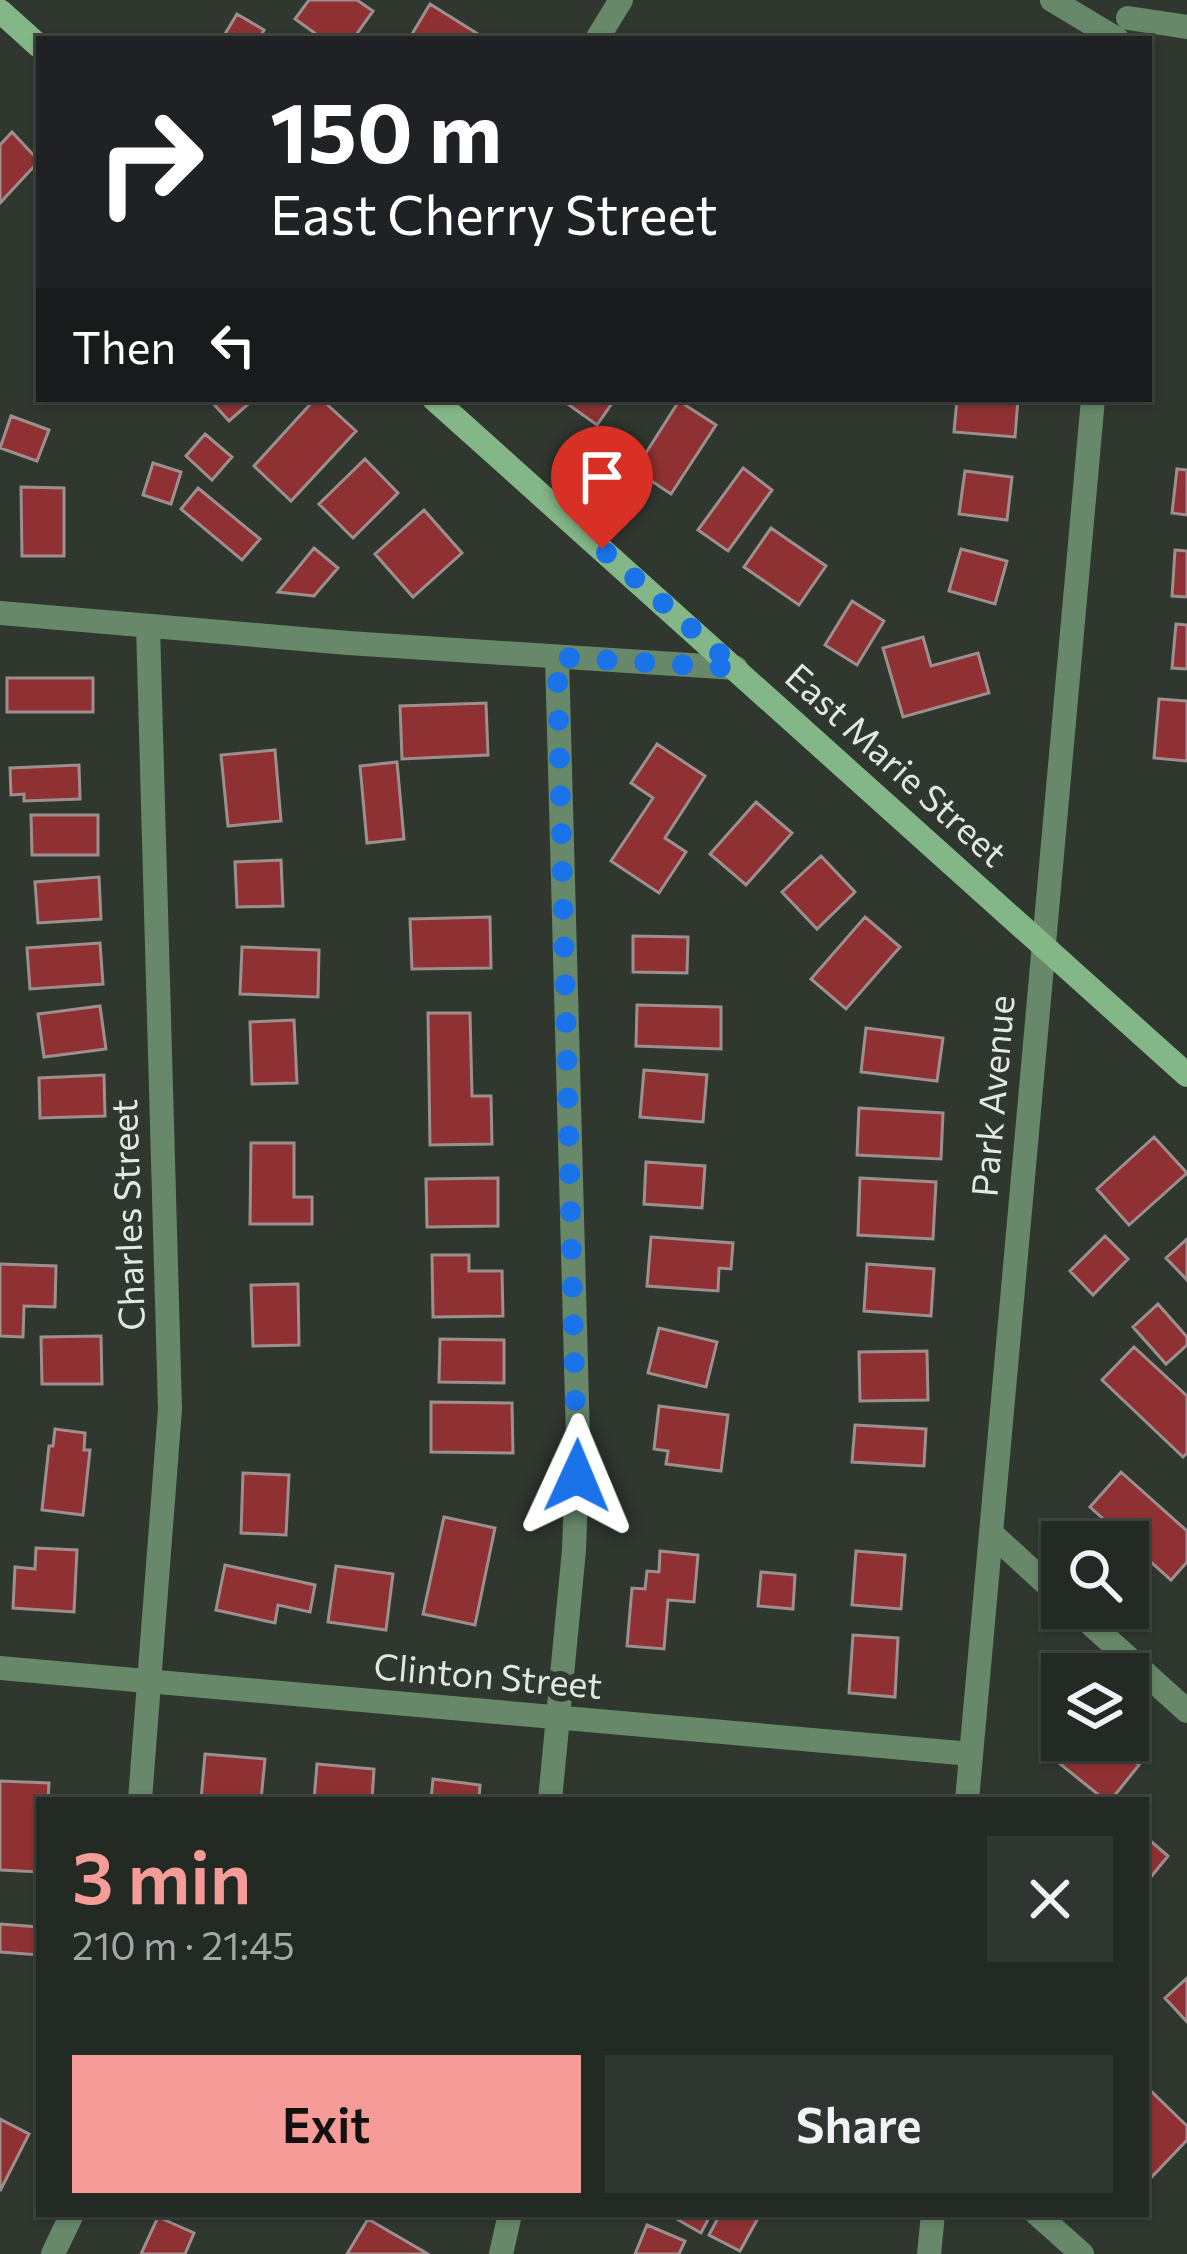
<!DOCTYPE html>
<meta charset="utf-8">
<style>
:root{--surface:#232923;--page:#2f3530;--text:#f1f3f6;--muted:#a3a6a6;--line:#404541;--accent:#f59b98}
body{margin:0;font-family:Commissioner,sans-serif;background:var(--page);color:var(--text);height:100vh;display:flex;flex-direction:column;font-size:45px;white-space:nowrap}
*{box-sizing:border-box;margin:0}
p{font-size:39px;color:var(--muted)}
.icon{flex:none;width:66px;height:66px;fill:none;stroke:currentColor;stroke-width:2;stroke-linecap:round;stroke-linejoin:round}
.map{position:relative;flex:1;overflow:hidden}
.side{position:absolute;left:36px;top:1797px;width:1113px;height:420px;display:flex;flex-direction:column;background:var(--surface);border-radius:0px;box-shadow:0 3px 9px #0004,0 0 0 3px var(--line)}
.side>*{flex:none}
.hud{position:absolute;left:36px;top:36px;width:1116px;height:366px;border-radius:0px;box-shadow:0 3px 9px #0004,0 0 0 3px var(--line);background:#202124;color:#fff;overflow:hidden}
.tools{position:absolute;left:1041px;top:1521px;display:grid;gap:24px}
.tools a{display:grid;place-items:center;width:108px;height:108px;border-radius:0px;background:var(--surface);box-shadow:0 3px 9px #0004,0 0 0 3px var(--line);font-size:60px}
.pin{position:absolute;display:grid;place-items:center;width:102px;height:102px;color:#fff;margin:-123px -51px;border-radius:50% 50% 50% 0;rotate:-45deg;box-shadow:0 0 12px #0007}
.pin .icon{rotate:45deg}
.me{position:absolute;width:132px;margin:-66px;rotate:1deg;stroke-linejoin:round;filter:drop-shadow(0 0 9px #0008)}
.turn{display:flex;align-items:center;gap:42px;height:252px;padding:0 36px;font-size:54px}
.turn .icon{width:156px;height:156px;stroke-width:2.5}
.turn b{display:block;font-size:84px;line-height:102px}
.then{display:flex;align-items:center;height:114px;padding:0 36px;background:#0003;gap:24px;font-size:45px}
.round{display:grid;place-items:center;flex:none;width:126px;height:126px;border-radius:0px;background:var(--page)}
.headline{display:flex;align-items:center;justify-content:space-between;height:204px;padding:0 36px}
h1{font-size:72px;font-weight:600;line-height:90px;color:var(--accent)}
.cta{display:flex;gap:24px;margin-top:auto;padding:24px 36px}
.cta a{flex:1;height:138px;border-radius:0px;background:var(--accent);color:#111;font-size:48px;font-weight:600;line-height:138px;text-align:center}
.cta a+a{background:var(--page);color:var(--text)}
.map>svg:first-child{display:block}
.building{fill:#8f3133;stroke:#9d8f8e;stroke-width:3}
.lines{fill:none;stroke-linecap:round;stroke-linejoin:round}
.minor{stroke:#68886a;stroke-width:24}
.secondary{stroke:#84b787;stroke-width:24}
.route{stroke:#1a73e8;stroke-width:21;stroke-dasharray:0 37.8}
.labels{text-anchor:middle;stroke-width:12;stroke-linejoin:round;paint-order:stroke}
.street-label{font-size:36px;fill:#e3e7e3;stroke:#2f372f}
</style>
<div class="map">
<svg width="1187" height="2254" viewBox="0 0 1187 2254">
<rect width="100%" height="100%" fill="#2f372f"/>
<path class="building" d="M 309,0 L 357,0 L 373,11 L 353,39 L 323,39 L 295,19 Z
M 430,4 L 486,39 L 409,39 Z
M 237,14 L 264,30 L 259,39 L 222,39 Z
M 12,132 L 39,161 L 0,203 L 0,145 Z
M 209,399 L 254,399 L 229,421 Z
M 315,399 L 321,399 L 356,431 L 291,501 L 254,466 Z
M 574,399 L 615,399 L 597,425 L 569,405 Z
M 957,399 L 1018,399 L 1015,437 L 954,432 Z
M 679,401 L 716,425 L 671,494 L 635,470 Z
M 11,416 L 49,430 L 37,461 L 0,448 Z
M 205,434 L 232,457 L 212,480 L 186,456 Z
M 365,459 L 398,493 L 353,538 L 319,504 Z
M 153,463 L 181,472 L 171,504 L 143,495 Z
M 743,468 L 772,490 L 728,551 L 698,530 Z
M 1177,469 L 1187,470 L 1187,515 L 1172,513 Z
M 965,471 L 1012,477 L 1007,520 L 959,514 Z
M 21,487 L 64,488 L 64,556 L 22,556 Z
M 198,488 L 260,539 L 242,560 L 181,509 Z
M 424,510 L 462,553 L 413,597 L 375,554 Z
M 771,528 L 826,566 L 799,605 L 744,567 Z
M 314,548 L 338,568 L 314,596 L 278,592 Z
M 961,549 L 1007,561 L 995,604 L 949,591 Z
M 1175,550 L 1187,551 L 1187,597 L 1172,596 Z
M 852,601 L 884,621 L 857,665 L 825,645 Z
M 1176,624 L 1187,625 L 1187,669 L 1172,668 Z
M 923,637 L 931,666 L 978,653 L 989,693 L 903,717 L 883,648 Z
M 7,678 L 93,678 L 93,712 L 7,712 Z
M 1159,699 L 1187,701 L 1187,761 L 1154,758 Z
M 486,703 L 488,755 L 402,759 L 400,706 Z
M 657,744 L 705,776 L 665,838 L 686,852 L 659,893 L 611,861 L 653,798 L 631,783 Z
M 275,750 L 281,821 L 228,826 L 221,755 Z
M 397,762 L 404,839 L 367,843 L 360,766 Z
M 79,765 L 80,799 L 24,801 L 24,794 L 11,795 L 10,768 Z
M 756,802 L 792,833 L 746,885 L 710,854 Z
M 31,815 L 98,815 L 98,855 L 32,855 Z
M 821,856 L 855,892 L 817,929 L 782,892 Z
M 281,860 L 283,906 L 237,907 L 235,862 Z
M 99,877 L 101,919 L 38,923 L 35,882 Z
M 490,917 L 491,968 L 412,969 L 410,919 Z
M 865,917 L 900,947 L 846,1009 L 811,979 Z
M 633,936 L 688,937 L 687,973 L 633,972 Z
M 100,943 L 103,984 L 30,989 L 27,948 Z
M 242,947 L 319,950 L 318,997 L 240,994 Z
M 637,1005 L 721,1007 L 721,1049 L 636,1046 Z
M 100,1006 L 106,1049 L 44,1057 L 38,1014 Z
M 428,1013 L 470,1013 L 472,1096 L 491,1096 L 492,1144 L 430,1145 Z
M 294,1020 L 297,1083 L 252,1084 L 250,1022 Z
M 866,1028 L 943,1038 L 937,1081 L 861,1072 Z
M 644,1070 L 707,1075 L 703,1122 L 640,1117 Z
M 104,1075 L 105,1116 L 40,1118 L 39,1078 Z
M 859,1108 L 943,1113 L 941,1159 L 857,1155 Z
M 1154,1137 L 1187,1173 L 1129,1225 L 1097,1189 Z
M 251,1143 L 294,1143 L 294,1197 L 312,1197 L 312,1224 L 250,1224 Z
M 646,1162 L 705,1166 L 702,1208 L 644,1204 Z
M 498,1178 L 498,1226 L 427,1227 L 426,1179 Z
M 860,1178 L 936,1182 L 933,1239 L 858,1235 Z
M 1105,1236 L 1128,1259 L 1093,1295 L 1070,1271 Z
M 651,1237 L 733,1243 L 731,1269 L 719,1268 L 718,1291 L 647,1286 Z
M 1187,1239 L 1187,1280 L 1166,1258 Z
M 432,1255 L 469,1255 L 469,1271 L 502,1271 L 503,1316 L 433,1317 Z
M 0,1264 L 56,1266 L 55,1307 L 24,1306 L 23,1337 L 0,1336 Z
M 867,1264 L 934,1269 L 931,1316 L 864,1311 Z
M 298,1284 L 299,1345 L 253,1346 L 251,1285 Z
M 1158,1304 L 1187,1337 L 1187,1345 L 1166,1364 L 1133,1327 Z
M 659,1328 L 717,1342 L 706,1387 L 648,1373 Z
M 101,1336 L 102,1384 L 42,1384 L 41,1337 Z
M 440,1339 L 504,1340 L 504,1383 L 439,1382 Z
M 1134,1347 L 1187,1396 L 1187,1453 L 1183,1457 L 1102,1380 Z
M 927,1351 L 928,1400 L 860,1401 L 859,1352 Z
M 431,1402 L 512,1403 L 513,1453 L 431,1452 Z
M 659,1406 L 728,1415 L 721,1471 L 666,1464 L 668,1451 L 654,1449 Z
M 855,1425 L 926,1429 L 924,1466 L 852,1462 Z
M 55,1429 L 85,1433 L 84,1450 L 90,1450 L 83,1515 L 42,1510 L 49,1446 L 53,1446 Z
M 1121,1472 L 1187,1531 L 1187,1562 L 1171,1580 L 1090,1507 Z
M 243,1473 L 289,1475 L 286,1535 L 241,1533 Z
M 444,1517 L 495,1528 L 475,1625 L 423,1614 Z
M 36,1548 L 77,1550 L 74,1612 L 13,1608 L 15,1567 L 35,1569 Z
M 660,1551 L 698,1555 L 694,1602 L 668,1600 L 664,1649 L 627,1646 L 632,1588 L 645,1589 L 647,1571 L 659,1572 Z
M 856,1551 L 905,1555 L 901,1609 L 852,1605 Z
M 225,1565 L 315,1585 L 310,1612 L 278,1605 L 275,1623 L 216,1610 Z
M 336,1566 L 393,1574 L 386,1630 L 328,1622 Z
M 761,1572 L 795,1575 L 793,1609 L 758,1606 Z
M 853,1635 L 898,1638 L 895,1697 L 849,1693 Z
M 1069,1740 L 1108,1740 L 1139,1765 L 1111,1800 L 1105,1800 L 1054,1759 Z
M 205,1754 L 265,1759 L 261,1800 L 201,1800 Z
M 317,1764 L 374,1769 L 372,1800 L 314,1800 Z
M 433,1779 L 480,1785 L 479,1800 L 431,1800 Z
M 0,1781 L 49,1783 L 48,1800 L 39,1800 L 39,1872 L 0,1870 Z
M 1146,1837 L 1168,1856 L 1146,1883 Z
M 0,1924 L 39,1927 L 39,1955 L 0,1952 Z
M 1187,1978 L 1187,2022 L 1165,1998 Z
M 1151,2091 L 1187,2126 L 1187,2140 L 1146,2183 L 1146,2097 Z
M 0,2119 L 29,2134 L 0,2191 Z
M 668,2214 L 711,2214 L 701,2233 Z
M 720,2214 L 746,2214 L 757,2220 L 740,2251 L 709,2235 Z
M 158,2217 L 194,2233 L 185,2254 L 141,2254 Z
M 368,2219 L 428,2254 L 347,2254 Z
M 647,2225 L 685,2241 L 679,2254 L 635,2254 Z"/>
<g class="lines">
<path class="minor" d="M 1052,0 L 1117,39
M 1128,18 L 1187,27
M 597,39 L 621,0
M 0,613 L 348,643 L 736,668
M 991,1533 L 1062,1598
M 1073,1608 L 1187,1711
M 0,1668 L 971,1754
M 140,1800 L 170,1409 L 148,626
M 550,1800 L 574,1550 L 578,1439 L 557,657
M 967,1800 L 1093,399
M 1037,2214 L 1082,2254
M 53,2254 L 72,2214
M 501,2254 L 510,2214
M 929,2254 L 933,2214"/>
<path class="secondary" d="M 0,11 L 39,46
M 434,399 L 1187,1075"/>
</g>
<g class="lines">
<path class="route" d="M 577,1476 L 557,657 L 736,668 L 602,549"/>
</g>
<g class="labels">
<g class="street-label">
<text transform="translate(896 765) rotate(42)" y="13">East Marie Street</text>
<text transform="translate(993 1096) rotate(-85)" y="13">Park Avenue</text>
<text transform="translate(128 1215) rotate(-92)" y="13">Charles Street</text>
<text transform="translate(488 1676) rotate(5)" y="13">Clinton Street</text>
</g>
</g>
</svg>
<div class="tools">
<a><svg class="icon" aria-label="search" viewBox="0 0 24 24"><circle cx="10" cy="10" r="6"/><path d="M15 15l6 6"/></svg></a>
<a><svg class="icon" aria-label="layers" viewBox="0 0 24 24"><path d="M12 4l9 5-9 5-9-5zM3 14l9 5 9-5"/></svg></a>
</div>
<div class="pin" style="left:602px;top:549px;background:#d93025"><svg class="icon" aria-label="arrive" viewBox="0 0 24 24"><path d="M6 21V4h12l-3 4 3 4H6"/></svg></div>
<svg class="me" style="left:577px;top:1476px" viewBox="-20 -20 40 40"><path d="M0-17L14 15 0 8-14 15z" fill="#1a73e8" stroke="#fff" stroke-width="4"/></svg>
<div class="hud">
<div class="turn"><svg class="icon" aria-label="right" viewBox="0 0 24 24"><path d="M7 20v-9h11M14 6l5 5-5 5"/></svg><div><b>150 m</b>East Cherry Street</div></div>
<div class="then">Then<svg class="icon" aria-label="left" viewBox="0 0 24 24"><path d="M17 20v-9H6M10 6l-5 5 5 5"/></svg></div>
</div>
<section class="side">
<div class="headline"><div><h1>3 min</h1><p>210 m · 21:45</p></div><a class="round"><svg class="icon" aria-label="close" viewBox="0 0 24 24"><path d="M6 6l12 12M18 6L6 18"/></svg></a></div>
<div class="cta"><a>Exit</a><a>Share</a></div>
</section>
</div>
